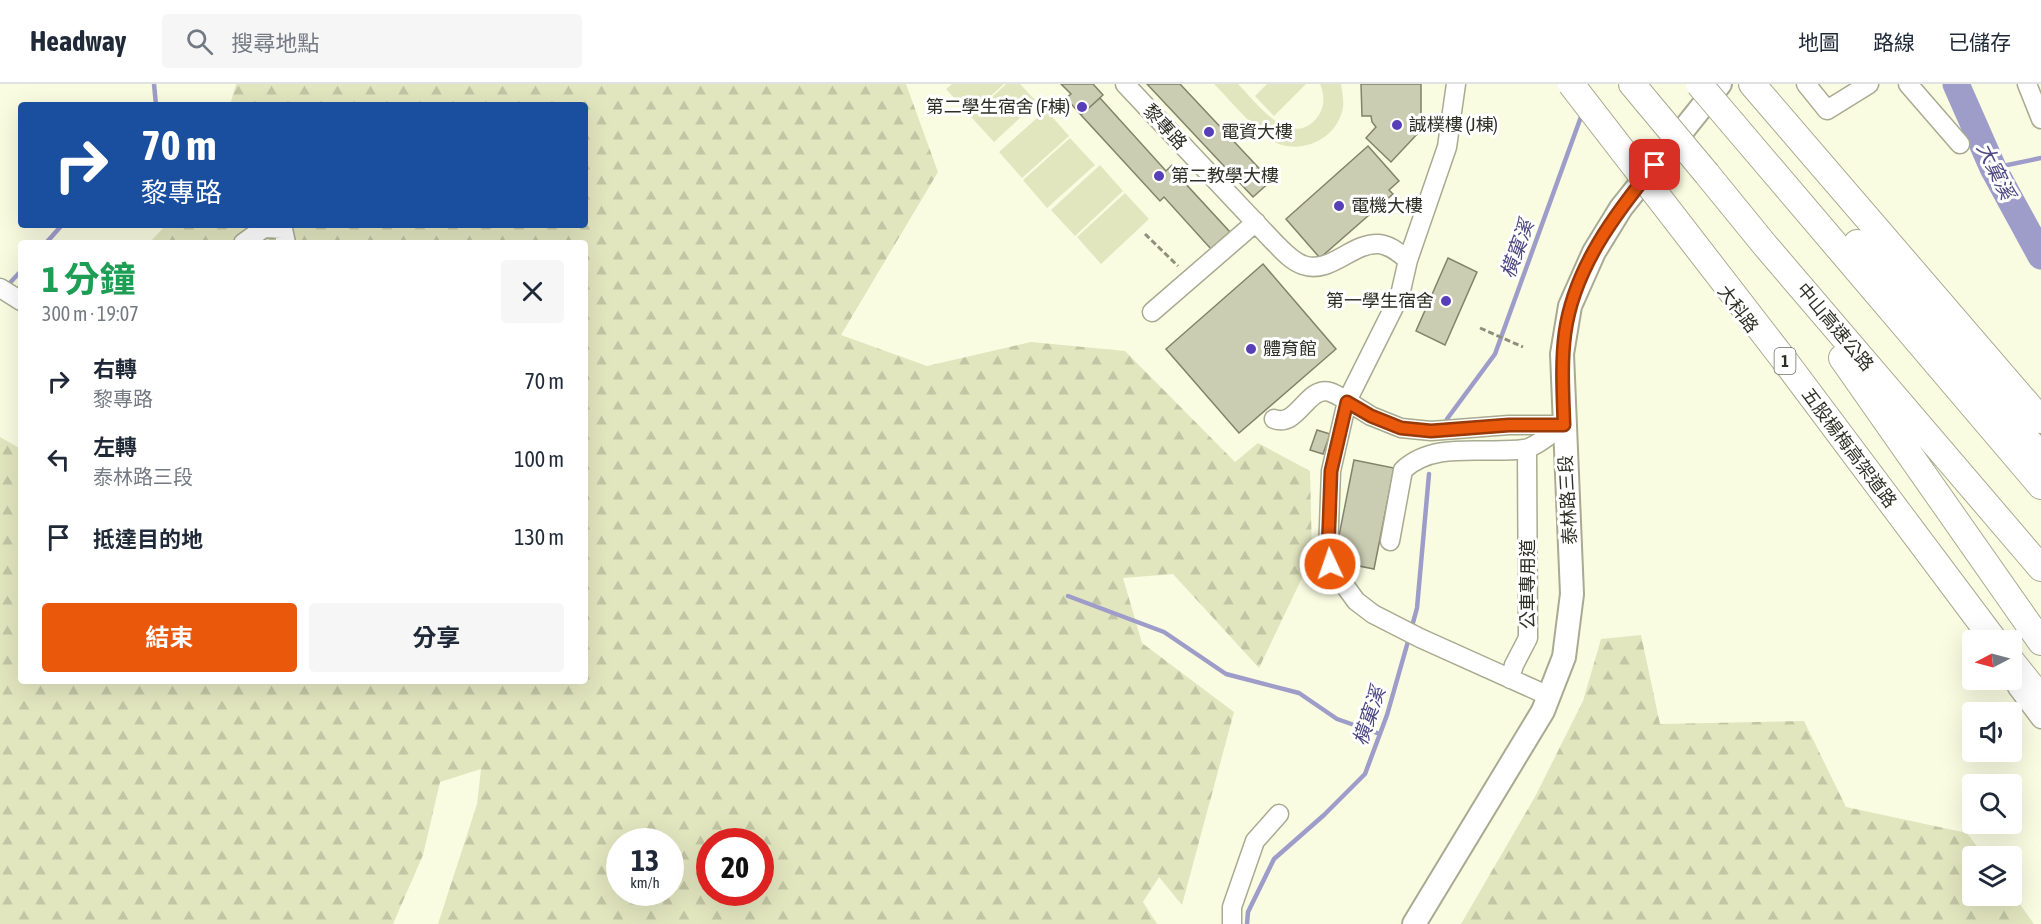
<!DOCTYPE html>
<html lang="zh-TW">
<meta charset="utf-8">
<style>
:root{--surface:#fff;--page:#f6f6f7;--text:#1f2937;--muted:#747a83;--line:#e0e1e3;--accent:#ea580c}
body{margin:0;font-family:"Asap Condensed","Noto Sans TC",sans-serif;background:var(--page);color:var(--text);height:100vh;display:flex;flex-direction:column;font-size:22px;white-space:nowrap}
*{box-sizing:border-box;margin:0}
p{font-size:20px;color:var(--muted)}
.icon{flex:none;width:33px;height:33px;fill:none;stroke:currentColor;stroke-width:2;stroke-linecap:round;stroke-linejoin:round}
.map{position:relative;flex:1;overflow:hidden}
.panel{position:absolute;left:18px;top:156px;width:570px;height:444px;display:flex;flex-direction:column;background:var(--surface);border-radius:6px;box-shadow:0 6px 24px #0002}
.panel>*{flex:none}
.banner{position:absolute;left:18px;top:18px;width:570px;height:126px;border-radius:6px;box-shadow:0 6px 24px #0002;background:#1a4fa0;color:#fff;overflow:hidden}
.needle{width:39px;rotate:264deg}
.controls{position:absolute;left:1962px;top:546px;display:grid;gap:12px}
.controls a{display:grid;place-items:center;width:60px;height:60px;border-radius:6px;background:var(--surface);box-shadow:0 6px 24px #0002;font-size:30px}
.speed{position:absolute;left:606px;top:744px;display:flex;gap:12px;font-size:30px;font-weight:700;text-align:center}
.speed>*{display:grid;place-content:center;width:78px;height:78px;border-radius:50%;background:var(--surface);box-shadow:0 6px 24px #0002;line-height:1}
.speed small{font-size:15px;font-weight:400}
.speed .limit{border:9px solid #d22;background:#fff;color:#111}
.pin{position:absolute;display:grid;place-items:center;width:51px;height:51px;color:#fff;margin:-26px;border-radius:12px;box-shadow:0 3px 9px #0006}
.me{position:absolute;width:66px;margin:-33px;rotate:357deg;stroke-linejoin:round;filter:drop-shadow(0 0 4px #0008)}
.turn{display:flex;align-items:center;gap:21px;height:126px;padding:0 24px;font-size:27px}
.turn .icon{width:78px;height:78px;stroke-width:2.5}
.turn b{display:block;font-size:42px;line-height:51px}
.round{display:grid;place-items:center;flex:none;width:63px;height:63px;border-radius:6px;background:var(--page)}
.summary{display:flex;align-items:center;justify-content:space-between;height:102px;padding:0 24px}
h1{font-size:36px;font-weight:700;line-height:45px;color:#1e9e55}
.action{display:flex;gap:12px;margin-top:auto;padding:12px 24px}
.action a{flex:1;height:69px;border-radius:6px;background:var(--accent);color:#fff;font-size:24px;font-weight:700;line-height:69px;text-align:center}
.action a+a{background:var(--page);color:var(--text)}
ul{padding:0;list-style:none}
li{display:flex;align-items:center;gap:18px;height:78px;padding:0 24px}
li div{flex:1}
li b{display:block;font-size:22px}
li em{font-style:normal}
header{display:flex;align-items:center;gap:36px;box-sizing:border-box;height:84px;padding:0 30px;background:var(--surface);border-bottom:2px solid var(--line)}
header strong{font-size:28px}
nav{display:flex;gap:33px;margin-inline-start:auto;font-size:21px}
.search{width:420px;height:54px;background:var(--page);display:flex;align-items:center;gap:15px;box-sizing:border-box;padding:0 21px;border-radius:6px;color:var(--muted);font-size:22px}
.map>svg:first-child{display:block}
.green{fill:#e2e6bf}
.forest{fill:url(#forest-firs);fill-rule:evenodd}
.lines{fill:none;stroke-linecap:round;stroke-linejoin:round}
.stream{stroke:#9e9dca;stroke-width:4.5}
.river{stroke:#9e9dca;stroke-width:27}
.building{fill:#cbcdb3;stroke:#81836a;stroke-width:1.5}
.minor-casing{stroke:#a8ab91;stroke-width:21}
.major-casing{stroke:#a8ab91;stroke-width:26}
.highway-casing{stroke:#a8ab91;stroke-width:28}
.path{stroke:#8e907e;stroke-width:3;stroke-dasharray:6 3;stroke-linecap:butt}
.minor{stroke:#fff;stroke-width:18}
.major{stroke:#fff;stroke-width:22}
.highway{stroke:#fff;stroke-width:26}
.highway-bridge-casing{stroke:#a8ab91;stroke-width:28;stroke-linecap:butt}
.highway-bridge{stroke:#fff;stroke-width:26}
.route-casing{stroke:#983908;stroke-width:15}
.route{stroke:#ea580c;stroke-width:10}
.poi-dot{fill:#573fb7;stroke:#fff;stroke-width:2}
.labels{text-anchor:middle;stroke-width:6;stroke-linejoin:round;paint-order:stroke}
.shield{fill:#fff;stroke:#6d6d66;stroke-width:1.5}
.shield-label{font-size:16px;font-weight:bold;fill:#2e2f25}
.poi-label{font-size:18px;fill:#2e2f25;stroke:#fff;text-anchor:start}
.street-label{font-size:18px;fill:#2e2f25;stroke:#fff}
.water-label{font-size:20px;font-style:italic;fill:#4e4883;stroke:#fff}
</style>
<header>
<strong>Headway</strong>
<div class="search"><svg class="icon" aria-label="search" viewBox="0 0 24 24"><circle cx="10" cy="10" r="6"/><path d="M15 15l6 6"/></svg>搜尋地點</div>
<nav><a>地圖</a><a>路線</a><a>已儲存</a></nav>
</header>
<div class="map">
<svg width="2041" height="840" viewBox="0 0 2041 840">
<defs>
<pattern id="forest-firs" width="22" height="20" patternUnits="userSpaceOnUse" patternTransform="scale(1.5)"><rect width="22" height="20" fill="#e2e6bf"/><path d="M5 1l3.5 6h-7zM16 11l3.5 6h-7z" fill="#c2c6a4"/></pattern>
</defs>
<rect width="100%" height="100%" fill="#f9fce1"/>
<path class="green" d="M 952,0 L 1004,0 L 970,31 L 946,5 Z
M 1006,0 L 1020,0 L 1037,18 L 994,58 L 971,33 Z
M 1214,0 L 1238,0 C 1256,18 1289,65 1316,35 C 1325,24 1325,12 1320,0 L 1341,0 C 1342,7 1344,16 1343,23 C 1338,56 1298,73 1271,56 C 1254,45 1229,15 1214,0 Z
M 1267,0 L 1306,0 L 1274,32 L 1255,12 Z
M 1046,26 L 1069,52 L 1022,94 L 999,68 Z
M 1070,54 L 1095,81 L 1047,124 L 1023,96 Z
M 1100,81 L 1123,107 L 1075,152 L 1051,126 Z
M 1125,109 L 1149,135 L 1101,180 L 1077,153 Z"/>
<path class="forest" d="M 236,0 L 906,0 L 938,88 L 841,251 L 927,282 L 1031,258 L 1125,267 L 1235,378 L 1258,359 L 1310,387 L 1312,473 L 1259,584 L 1173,490 L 1123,494 L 1142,559 L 1234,628 L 1182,821 L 1159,793 L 1143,818 L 1157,840 L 438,840 L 477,720 L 481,685 L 440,698 L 423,771 L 393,840 L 0,840 L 0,353 L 21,365 L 21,597 L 585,597 L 585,159 L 149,159 L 166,141 L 585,141 L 585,21 L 230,21 ZM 620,758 L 670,758 L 670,808 L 620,808 ZM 710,758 L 760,758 L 760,808 L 710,808 Z
M 1641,551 L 1660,640 L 1804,637 L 1846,723 L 1967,749 L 1984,772 L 1972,772 L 1972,812 L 2012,812 L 2012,809 L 2034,840 L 1461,840 L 1536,711 L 1583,617 L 1601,555 Z"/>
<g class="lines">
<path class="stream" d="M 154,0 L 156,21
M 1993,84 L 2041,74
M 46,159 L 62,141
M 6,203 L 21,187
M 1447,335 L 1495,270 L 1582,30
M 1068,512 L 1164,548 L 1226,590 L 1299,609 L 1337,635 L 1380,650
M 1411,546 L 1417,524 L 1429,390
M 1247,840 L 1248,828 L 1274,775 L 1324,731 L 1365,690 L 1387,631 L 1409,554"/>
<path class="river" d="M 1956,0 L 1993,84 L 2041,172"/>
</g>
<path class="building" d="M 1061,0 L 1093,0 L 1103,11 L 1081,31 L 1066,14 L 1071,10 Z
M 1147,0 L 1180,0 L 1271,97 L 1253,113 Z
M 1361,0 L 1421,0 L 1421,46 L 1391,78 L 1366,54 L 1376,43 L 1372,38 L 1371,32 L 1362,32 Z
M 1100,14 L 1166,87 L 1172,81 L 1185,96 L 1184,98 L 1230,148 L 1211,165 L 1164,113 L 1160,117 L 1081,31 Z
M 1368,62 L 1399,97 L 1389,106 L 1393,110 L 1320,174 L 1286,135 Z
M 1448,174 L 1477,188 L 1445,261 L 1416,247 Z
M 1263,180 L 1336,265 L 1239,349 L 1166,265 Z
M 1317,346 L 1330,350 L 1323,370 L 1310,366 Z
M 1354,376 L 1394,384 L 1374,485 L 1334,477 Z"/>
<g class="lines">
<defs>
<path id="minor" d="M 1125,0 L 1273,157 C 1282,166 1291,177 1303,181 C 1330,191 1352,158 1379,160 C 1390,161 1399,169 1408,176
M 1456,0 L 1447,63 L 1408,176 L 1400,211 L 1347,317 L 1371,332 L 1401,344 L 1431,347 L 1509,341 L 1564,341
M 1806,0 L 1827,26 L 1869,0
M 1908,0 L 1960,60
M 2027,0 L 2041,35
M 243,159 L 264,144 L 283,145 L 286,159
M 0,204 L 21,217
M 1152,228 L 1256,138
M 1274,335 C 1298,344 1307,301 1330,308 C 1336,310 1342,314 1347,317 L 1331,387 L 1328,468 L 1330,480 L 1340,495 L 1356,517 L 1373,530 L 1420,554 L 1549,612
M 1390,457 L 1403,386 C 1435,356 1485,371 1524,365 C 1535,364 1554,347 1564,341
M 1510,595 L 1514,581 L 1528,554 L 1527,365
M 2017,603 L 2041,635
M 1232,840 L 1232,823 L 1255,757 L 1279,730"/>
<path id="major" d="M 1414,840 L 1543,627 L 1564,573 L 1572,510 L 1562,270 L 1570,222 L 1594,168 L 1621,124 L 1720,0"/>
<path id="highway" d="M 1632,0 L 1647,18
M 1752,0 L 2041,336
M 1733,40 L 2041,402
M 1707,90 L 1764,160 L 2041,484
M 1857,159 L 2041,372
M 1842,274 L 2041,558
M 2012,578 L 2041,614"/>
</defs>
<use href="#minor" class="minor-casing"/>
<use href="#major" class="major-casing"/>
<use href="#highway" class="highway-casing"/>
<path class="path" d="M 1145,150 L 1178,182
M 1480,244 L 1523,263"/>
<use href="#minor" class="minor"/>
<use href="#major" class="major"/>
<use href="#highway" class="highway"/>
<defs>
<path id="highway-bridge" d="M 1571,0 L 1785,277 L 1994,556
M 1699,0 L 1733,40
M 1647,18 L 1707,90"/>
</defs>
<use href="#highway-bridge" class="highway-bridge-casing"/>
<use href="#highway-bridge" class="highway-bridge"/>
</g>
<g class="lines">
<defs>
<path id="route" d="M 1330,480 L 1328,468 L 1331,387 L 1347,318 L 1371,332 L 1401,344 L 1431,347 L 1509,341 L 1564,341 C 1563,310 1561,279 1565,249 C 1574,184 1615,130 1655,81"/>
</defs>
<use href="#route" class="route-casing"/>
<use href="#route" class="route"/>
</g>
<g class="poi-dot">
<circle cx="1082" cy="23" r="6"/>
<circle cx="1397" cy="41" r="6"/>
<circle cx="1209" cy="48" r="6"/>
<circle cx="1159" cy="92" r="6"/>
<circle cx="1339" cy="122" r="6"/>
<circle cx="1446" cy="217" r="6"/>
<circle cx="1251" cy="265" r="6"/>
</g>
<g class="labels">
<rect class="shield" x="1774.5" y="264" width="21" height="26" rx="4.5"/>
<g class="shield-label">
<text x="1785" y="283">1</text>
</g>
<g class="poi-label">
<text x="1070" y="29" text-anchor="end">第二學生宿舍 (F棟)</text>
<text x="1409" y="47">誠樸樓 (J棟)</text>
<text x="1221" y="54">電資大樓</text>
<text x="1171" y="98">第二教學大樓</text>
<text x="1351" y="128">電機大樓</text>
<text x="1434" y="223" text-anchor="end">第一學生宿舍</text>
<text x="1263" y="271">體育館</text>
</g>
<g class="street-label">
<text transform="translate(1165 43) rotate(47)" y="6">黎專路</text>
<text transform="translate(1738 225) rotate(53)" y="6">大科路</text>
<text transform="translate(1835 243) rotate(50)" y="6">中山高速公路</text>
<text transform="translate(1849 364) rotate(53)" y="6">五股楊梅高架道路</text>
<text transform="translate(1568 416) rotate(-93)" y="6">泰林路三段</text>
<text transform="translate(1528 500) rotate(-90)" y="6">公車專用道</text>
</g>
<g class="water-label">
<text transform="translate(1996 87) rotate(64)" y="7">大窠溪</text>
<text transform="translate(1517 165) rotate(-70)" y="7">橫窠溪</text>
<text transform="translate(1369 632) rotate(-71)" y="7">橫窠溪</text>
</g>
</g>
</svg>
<div class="controls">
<a><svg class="needle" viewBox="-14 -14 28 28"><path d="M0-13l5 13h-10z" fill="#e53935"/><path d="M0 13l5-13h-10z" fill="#747a83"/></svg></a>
<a><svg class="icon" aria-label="sound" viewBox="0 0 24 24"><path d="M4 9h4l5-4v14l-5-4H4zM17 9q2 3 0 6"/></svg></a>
<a><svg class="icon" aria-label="search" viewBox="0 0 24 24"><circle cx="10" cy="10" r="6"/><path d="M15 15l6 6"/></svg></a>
<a><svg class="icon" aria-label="layers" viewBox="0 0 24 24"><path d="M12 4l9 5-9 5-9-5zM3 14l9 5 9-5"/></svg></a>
</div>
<div class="speed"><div>13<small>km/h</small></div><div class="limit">20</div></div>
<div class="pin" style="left:1655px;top:81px;background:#d93025"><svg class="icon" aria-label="arrive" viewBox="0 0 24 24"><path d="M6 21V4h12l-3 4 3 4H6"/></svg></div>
<svg class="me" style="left:1330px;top:480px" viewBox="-20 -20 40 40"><circle r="17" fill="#ea580c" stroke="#fff" stroke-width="3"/><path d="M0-11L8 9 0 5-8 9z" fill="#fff"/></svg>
<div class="banner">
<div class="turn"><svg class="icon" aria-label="right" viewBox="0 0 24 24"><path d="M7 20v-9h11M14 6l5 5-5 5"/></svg><div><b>70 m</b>黎專路</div></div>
</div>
<section class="panel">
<div class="summary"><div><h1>1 分鐘</h1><p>300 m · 19:07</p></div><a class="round"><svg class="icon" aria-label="close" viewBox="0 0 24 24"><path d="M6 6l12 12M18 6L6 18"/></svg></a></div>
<ul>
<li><svg class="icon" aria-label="right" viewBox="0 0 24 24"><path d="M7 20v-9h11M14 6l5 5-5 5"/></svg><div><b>右轉</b><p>黎專路</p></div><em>70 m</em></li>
<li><svg class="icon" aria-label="left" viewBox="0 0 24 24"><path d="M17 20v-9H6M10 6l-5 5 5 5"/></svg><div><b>左轉</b><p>泰林路三段</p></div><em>100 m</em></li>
<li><svg class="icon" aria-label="arrive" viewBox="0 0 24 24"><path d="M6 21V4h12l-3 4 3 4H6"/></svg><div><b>抵達目的地</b></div><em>130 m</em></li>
</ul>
<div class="action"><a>結束</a><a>分享</a></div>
</section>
</div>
